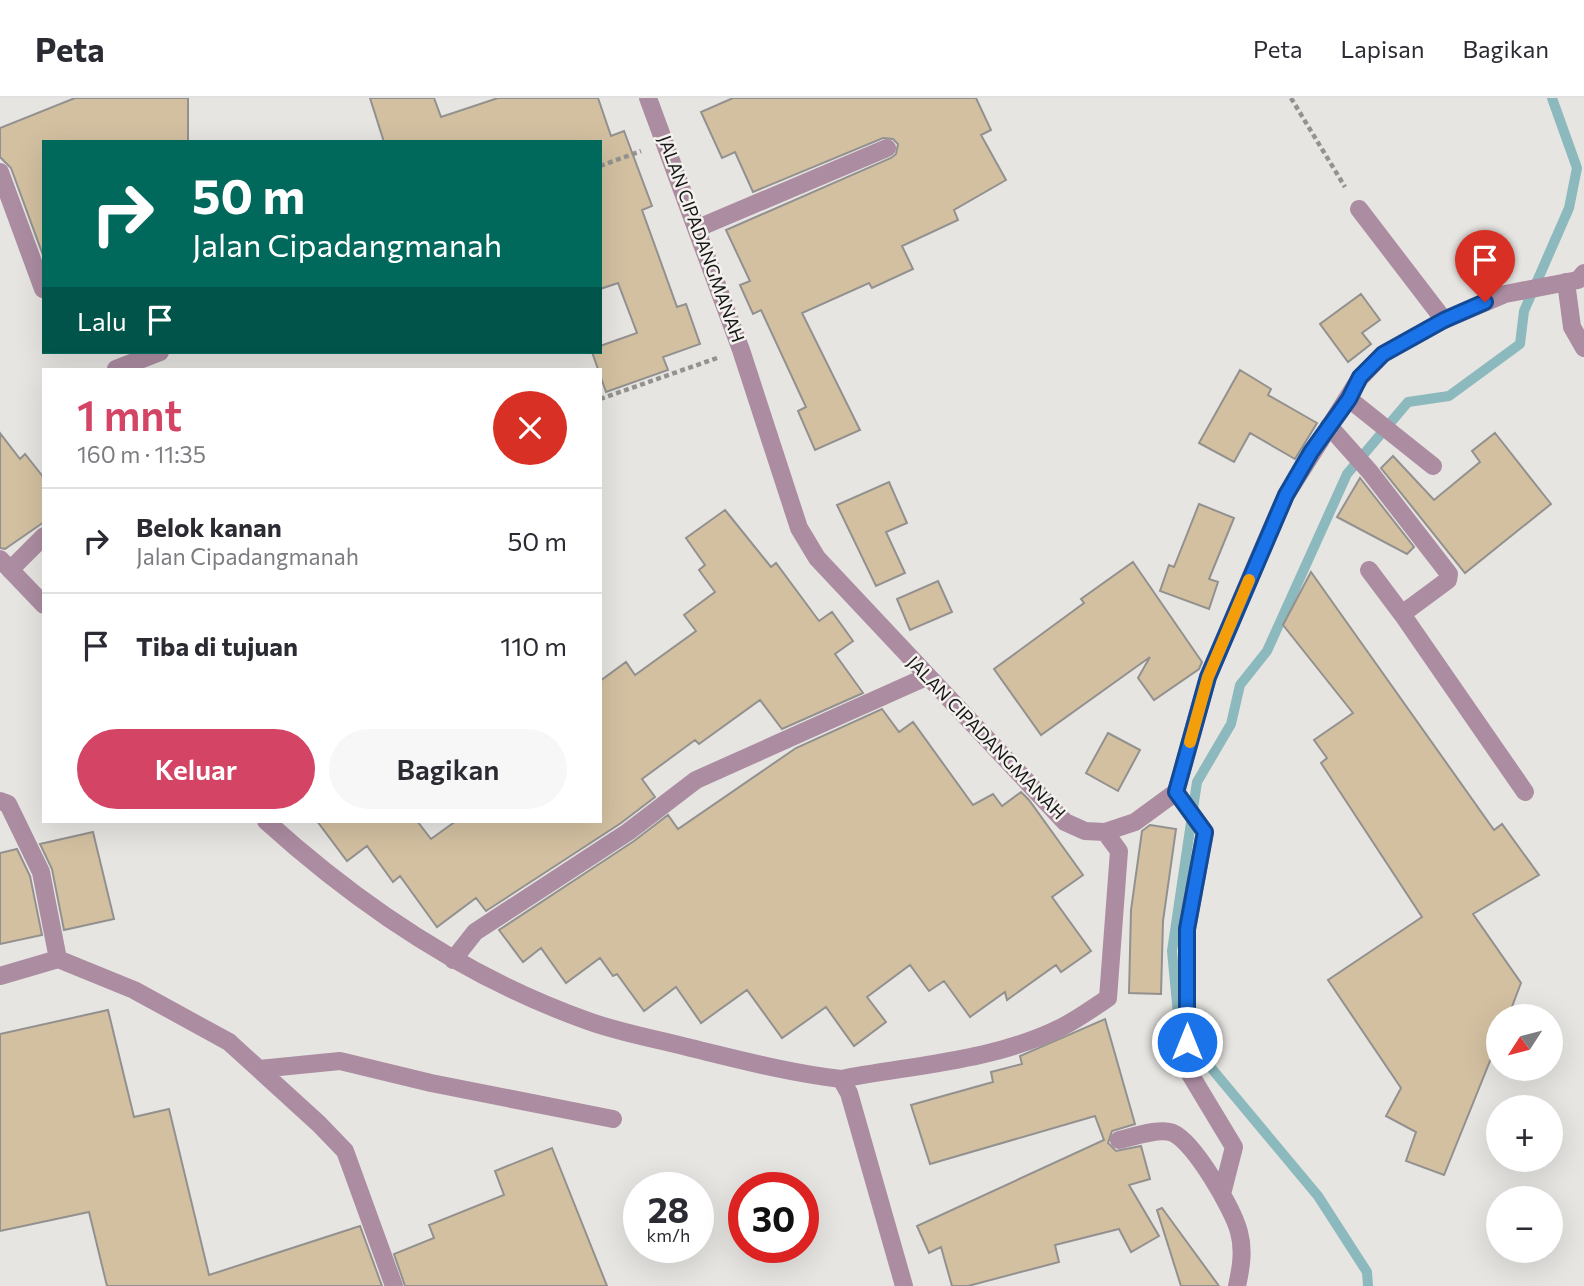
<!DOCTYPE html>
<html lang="id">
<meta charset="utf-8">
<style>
:root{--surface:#fff;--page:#f7f7f7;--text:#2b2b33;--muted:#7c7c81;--line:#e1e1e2;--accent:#d44464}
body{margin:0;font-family:Commissioner,sans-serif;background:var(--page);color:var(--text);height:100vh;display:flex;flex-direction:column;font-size:26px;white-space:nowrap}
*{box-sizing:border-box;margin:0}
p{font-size:23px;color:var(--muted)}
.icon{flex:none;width:38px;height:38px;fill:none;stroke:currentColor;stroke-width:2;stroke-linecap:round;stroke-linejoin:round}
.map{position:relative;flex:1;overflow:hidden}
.drawer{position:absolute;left:42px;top:270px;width:560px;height:455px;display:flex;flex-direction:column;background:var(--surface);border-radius:0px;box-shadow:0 7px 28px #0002}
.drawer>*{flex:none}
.guide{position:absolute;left:42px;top:42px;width:560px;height:214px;border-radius:0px;box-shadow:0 7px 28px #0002;background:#00695c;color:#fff;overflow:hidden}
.needle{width:46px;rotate:234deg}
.buttons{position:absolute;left:1486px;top:906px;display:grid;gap:14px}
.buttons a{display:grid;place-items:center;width:77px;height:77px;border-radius:50%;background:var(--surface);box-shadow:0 7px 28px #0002;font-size:35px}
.speed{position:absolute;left:623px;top:1074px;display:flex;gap:14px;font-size:35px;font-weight:700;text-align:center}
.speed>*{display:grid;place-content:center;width:91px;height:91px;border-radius:50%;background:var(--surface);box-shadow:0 7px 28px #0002;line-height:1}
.speed small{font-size:18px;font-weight:400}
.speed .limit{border:10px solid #d22;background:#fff;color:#111}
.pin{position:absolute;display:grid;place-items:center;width:60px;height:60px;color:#fff;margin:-72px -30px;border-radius:50% 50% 50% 0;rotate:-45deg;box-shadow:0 0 7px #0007}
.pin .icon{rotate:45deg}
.me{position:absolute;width:77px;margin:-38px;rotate:0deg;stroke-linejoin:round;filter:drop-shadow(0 0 5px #0008)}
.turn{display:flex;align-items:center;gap:24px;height:147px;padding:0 35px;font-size:32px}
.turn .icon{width:91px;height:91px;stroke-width:2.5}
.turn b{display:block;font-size:49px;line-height:60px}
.then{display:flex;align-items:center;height:66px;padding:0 35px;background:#0003;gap:14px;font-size:26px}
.round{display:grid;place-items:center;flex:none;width:74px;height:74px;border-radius:37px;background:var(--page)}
.summary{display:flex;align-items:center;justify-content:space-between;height:119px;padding:0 35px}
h1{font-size:42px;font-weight:600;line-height:52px;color:var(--accent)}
.button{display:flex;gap:14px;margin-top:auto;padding:14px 35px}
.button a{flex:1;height:80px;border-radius:42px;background:var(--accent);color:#fff;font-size:28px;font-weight:600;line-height:80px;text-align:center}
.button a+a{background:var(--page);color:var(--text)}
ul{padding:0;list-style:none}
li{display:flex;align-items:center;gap:21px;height:105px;padding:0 35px;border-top:2px solid var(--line)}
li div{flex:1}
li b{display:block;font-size:26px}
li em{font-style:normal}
header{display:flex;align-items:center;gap:42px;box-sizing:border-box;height:98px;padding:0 35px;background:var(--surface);border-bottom:2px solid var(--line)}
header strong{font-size:33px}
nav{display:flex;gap:38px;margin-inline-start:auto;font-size:24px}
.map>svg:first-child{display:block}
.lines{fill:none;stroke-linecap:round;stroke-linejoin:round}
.stream{stroke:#8cb9bd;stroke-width:10}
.building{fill:#d3c0a1;stroke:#93918f;stroke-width:2}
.path{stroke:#939290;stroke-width:4.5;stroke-dasharray:5 3.5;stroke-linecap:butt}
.service{stroke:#ac8ca1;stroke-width:18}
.minor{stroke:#ac8ca1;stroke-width:18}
.route-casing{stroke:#114b97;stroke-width:18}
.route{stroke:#1a73e8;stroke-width:12}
.slow{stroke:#f59e0b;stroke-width:12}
.labels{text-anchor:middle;stroke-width:5;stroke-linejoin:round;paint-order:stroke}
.street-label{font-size:18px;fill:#171716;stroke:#f4f2ef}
</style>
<header>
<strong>Peta</strong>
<nav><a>Peta</a><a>Lapisan</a><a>Bagikan</a></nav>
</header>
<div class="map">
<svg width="1584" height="1188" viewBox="0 0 1584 1188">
<rect width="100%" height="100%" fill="#e6e5e2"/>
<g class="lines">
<path class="stream" d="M 1368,1188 L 1367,1174 L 1318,1098 L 1207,965 L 1178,916 L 1172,853 L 1197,684 L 1231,626 L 1240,587 L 1267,553 L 1347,376 L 1408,304 L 1449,298 L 1520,246 L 1524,213 L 1569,110 L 1577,70 L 1552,0"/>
</g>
<path class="building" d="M 75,0 L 188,0 L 188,44 L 44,44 L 44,160 L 11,70 L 0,59 L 0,30 Z
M 370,0 L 434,0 L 441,19 L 498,0 L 598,0 L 611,38 L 624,33 L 652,108 L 642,112 L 677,209 L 686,206 L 700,246 L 663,259 L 668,272 L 606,294 L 592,254 L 600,254 L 600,248 L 637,235 L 618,185 L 600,191 L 600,44 L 384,44 Z
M 733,0 L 976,0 L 991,32 L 981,37 L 1006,82 L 954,112 L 958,122 L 902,148 L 913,171 L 872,190 L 869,185 L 802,215 L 860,332 L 815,352 L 798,313 L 806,309 L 761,212 L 753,216 L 740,187 L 750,183 L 726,132 L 891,60 L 896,56 L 898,46 L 893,41 L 883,40 L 753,94 L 735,54 L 722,60 L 701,14 Z
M 1361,196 L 1380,222 L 1362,235 L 1371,246 L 1348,264 L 1320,226 Z
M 1240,272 L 1271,291 L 1268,297 L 1317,325 L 1295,361 L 1250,335 L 1234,364 L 1199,345 Z
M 0,335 L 20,361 L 25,356 L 44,380 L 44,424 L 5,451 L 0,450 Z
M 1495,335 L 1551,406 L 1465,475 L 1381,370 L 1393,358 L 1434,402 L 1480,364 L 1472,353 Z
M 1360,380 L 1414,449 L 1407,456 L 1337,419 Z
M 889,384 L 907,425 L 886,434 L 905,475 L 876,488 L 837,407 Z
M 1199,406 L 1234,420 L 1209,481 L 1218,484 L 1209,511 L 1160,493 L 1169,467 L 1174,469 Z
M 725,412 L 771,469 L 776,465 L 819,523 L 832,514 L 853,543 L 835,556 L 863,595 L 782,631 L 760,602 L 699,646 L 695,642 L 642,681 L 655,699 L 621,725 L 486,813 L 476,800 L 437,829 L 400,778 L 393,784 L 367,748 L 347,763 L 317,723 L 417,723 L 431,741 L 456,723 L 600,723 L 600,583 L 626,564 L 635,577 L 696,533 L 684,517 L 715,494 L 699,472 L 705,467 L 686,440 Z
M 1133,464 L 1202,564 L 1199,571 L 1154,602 L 1138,580 L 1150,559 L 1041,637 L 994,571 L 1084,505 L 1081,501 Z
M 1311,474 L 1494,732 L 1502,726 L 1539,777 L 1473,816 L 1521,885 L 1508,919 L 1498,919 L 1498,943 L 1444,1077 L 1406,1063 L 1416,1034 L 1386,1018 L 1401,990 L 1328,882 L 1422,819 L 1321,665 L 1327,660 L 1314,642 L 1353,615 L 1283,527 Z
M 938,483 L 952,514 L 910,532 L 897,501 Z
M 882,611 L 899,634 L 913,624 L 973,707 L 993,696 L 1002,708 L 1021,694 L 1029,702 L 1083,777 L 1052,799 L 1091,853 L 1061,874 L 1056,867 L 1007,902 L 1005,894 L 970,919 L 944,883 L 929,893 L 910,867 L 867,899 L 886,924 L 854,948 L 826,909 L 782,940 L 747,892 L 701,925 L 676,889 L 644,913 L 617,876 L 613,878 L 600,860 L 566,885 L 541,850 L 523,864 L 499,832 L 634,743 L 668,717 L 678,731 L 796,650 Z
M 1108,635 L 1140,652 L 1118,693 L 1086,675 Z
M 1150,727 L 1176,731 L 1163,823 L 1161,896 L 1129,895 L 1131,812 L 1142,733 Z
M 93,734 L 114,821 L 64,832 L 52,771 L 40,746 Z
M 17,751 L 30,778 L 42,837 L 0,846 L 0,755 Z
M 108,912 L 134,1019 L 169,1011 L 209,1177 L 360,1128 L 382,1188 L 107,1188 L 89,1114 L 0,1133 L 0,936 Z
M 1105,921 L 1135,1026 L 1112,1033 L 1108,1045 L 1116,1053 L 1141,1048 L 1150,1081 L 1129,1087 L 1159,1138 L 1131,1154 L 1119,1131 L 1055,1147 L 1059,1164 L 968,1188 L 952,1188 L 941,1149 L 929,1155 L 917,1128 L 1104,1042 L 1095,1018 L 930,1066 L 911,1007 L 993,984 L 991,974 L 1022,966 L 1020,958 Z
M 552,1050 L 607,1188 L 405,1188 L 394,1156 L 434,1140 L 429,1127 L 504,1097 L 495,1073 Z
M 1162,1110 L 1219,1188 L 1181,1188 L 1157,1112 Z"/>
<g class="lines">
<path class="path" d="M 1291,0 L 1345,89
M 600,68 L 641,53
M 600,301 L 717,260"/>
<path class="service" d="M 0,74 L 43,191
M 1359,111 L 1444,222
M 1349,301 L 1433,368
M 1329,328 L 1370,374 L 1449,476 L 1448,482 L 1402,516 L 1525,694
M 1369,472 L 1402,516
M 0,703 L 8,706 L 41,774 L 58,861 L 134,892 L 229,944 L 319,1026 L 345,1053 L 394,1188
M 0,878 L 58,861
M 259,971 L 340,963 L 431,985 L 613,1021"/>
<path class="minor" d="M 648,0 L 741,252 L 799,430 L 817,460 L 1065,724 L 1085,733 L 1105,734 L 1135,724 L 1176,694 L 1208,579 L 1259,459 L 1286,397 L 1360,280 L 1383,256 L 1444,222 L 1505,196 L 1578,182 L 1584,175
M 698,130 L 887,50
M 1566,184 L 1572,229 L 1584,250
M 116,271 L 160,254
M 0,461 L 44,507
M 10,472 L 44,438
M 1176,694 L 1205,734 L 1187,831 L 1187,971 L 1234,1049 L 1222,1096
M 266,723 C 361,809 467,880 588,923 C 621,935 657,941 691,950 C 741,962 789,975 841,981 L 849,995 L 904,1188
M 453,862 L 475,834 L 628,734 L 696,682 L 926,579
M 841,981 C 914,967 994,963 1062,929 C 1078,921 1093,910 1108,900 L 1119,753 L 1105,734
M 1119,1042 C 1133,1039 1160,1029 1173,1035 C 1194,1044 1233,1111 1239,1134 C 1244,1152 1241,1170 1237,1188"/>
</g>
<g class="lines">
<defs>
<path id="route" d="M 1187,944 L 1187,831 L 1205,734 L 1176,694 L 1208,579 L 1286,397 L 1311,354 L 1349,301 L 1360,279 L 1383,256 L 1444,222 L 1485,204"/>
</defs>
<use href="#route" class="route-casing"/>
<use href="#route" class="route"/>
<path class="slow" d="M 1190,644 L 1208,579 L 1249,482"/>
</g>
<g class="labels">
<g class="street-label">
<text transform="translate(701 141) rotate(70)" y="6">JALAN CIPADANGMANAH</text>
<text transform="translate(986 640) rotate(46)" y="6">JALAN CIPADANGMANAH</text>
</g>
</g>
</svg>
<div class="buttons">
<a><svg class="needle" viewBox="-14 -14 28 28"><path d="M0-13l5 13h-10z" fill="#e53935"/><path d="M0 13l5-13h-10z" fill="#7c7c81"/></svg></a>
<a>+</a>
<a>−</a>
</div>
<div class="speed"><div>28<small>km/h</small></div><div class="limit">30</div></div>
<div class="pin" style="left:1485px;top:204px;background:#d93025"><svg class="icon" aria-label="arrive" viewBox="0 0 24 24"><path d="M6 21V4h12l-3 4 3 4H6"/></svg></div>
<svg class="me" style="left:1187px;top:944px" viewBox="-20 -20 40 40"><circle r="17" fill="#1a73e8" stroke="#fff" stroke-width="3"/><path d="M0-11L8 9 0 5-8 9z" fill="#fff"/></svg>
<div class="guide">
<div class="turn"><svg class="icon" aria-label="right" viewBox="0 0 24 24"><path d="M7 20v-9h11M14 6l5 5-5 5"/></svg><div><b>50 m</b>Jalan Cipadangmanah</div></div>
<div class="then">Lalu<svg class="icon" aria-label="arrive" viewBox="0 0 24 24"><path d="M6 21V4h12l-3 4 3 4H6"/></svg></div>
</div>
<section class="drawer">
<div class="summary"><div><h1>1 mnt</h1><p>160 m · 11:35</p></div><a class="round" style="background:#d93025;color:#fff"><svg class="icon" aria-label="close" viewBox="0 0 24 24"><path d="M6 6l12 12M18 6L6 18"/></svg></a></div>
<ul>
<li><svg class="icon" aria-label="right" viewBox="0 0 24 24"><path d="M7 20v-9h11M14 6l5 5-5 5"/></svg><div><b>Belok kanan</b><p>Jalan Cipadangmanah</p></div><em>50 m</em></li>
<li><svg class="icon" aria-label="arrive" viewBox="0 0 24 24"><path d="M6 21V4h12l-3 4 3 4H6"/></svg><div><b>Tiba di tujuan</b></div><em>110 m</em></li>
</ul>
<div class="button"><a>Keluar</a><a>Bagikan</a></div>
</section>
</div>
